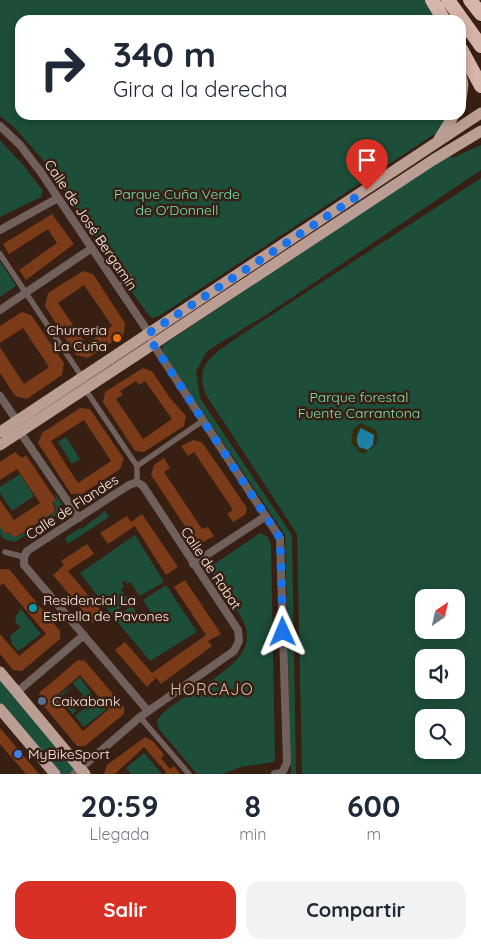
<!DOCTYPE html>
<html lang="es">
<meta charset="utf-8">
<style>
:root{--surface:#fff;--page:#f2f2f3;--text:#1f2937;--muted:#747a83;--accent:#d93025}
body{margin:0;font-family:Quicksand,sans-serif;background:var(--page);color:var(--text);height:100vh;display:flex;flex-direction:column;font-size:19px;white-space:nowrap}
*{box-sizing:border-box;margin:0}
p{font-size:16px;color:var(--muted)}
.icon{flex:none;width:28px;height:28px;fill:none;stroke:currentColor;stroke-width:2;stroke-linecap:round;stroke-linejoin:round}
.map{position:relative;height:774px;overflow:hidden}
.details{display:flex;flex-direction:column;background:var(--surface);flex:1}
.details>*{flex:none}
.guide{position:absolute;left:15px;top:15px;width:451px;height:105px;border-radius:15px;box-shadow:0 2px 8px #0003;background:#fff;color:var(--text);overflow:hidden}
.needle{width:32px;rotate:34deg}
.buttons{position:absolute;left:415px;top:589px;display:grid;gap:10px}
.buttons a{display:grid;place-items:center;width:50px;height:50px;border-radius:10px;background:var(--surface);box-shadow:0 2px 8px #0003;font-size:25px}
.pin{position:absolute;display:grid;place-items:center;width:42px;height:42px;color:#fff;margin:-51px -21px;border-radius:50% 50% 50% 0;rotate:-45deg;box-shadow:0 0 5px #0007}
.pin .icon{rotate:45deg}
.me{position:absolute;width:55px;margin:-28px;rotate:359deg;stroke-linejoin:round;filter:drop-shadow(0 0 4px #0008)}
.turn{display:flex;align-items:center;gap:18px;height:105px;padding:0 15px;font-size:22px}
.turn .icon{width:65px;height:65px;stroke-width:2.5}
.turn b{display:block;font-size:35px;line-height:42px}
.eta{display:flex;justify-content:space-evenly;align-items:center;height:85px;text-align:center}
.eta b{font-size:30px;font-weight:800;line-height:35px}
.action{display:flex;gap:10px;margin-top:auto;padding:10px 15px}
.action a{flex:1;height:58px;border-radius:15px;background:var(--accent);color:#fff;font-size:20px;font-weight:800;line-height:58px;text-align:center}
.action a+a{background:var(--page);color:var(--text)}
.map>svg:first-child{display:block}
.green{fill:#1c4e39;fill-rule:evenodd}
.sand{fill:#352d0c}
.water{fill:#1e80a4}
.building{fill:#7b3a18;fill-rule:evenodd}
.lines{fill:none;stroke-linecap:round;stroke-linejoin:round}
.service{stroke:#70615d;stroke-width:4}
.pedestrian{stroke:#70615d;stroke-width:5.5}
.minor{stroke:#70615d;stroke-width:8}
.primary{stroke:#ba9d93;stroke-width:11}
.motorway{stroke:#d7b4a9;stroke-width:14}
.route{stroke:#1a73e8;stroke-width:9;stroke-dasharray:0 16.2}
.food-dot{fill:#e8710a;stroke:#371f13;stroke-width:2}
.culture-dot{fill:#0f9aa8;stroke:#371f13;stroke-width:2}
.service-dot{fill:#5c6f8a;stroke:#371f13;stroke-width:2}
.shop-dot{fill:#3f7fe0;stroke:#371f13;stroke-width:2}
.labels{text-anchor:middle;stroke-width:5;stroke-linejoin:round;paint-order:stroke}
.park-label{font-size:14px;fill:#73e9b5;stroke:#371f13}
.street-label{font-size:14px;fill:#feede5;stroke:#371f13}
.poi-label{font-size:14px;fill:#feede5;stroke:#371f13;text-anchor:start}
.quarter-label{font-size:16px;letter-spacing:1px;fill:#dcbbac;stroke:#371f13}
</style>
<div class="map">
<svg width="481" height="774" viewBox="0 0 481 774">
<rect width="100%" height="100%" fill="#371f13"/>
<path class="green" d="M 0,0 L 427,0 L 436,20 L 20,20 L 20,115 L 450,115 L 441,129 L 433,135 L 159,316 L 152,318 L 146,312 L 43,160 L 14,127 L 0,116 Z
M 0,140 L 24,166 L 43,191 L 41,197 L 0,217 Z
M 481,145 L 481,170 L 269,313 L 207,351 L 196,372 L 200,398 L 292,535 L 296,774 L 291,774 L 285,535 L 162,351 L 163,345 L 449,155 L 452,158 Z
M 481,178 L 481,774 L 302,774 L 297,534 L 206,395 C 193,363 215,354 238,337 ZM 424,598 L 456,598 L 456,630 L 424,630 ZM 424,658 L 456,658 L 456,690 L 424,690 ZM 424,718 L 456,718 L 456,750 L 424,750 Z
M 0,261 L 16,286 L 0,297 Z
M 66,437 L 80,459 L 72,464 L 58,442 Z
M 20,474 L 34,496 L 12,511 L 0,493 L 0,487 Z
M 54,492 L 62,504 L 58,514 L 15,542 L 4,539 L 0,534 L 0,526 L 5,534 L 9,532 L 12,536 L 17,537 L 55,512 L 56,507 L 53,503 L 57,500 Z
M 105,511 L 109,517 L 68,544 L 65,538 L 80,528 L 82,529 Z
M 260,533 L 268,537 L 271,545 L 275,758 L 274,762 L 241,767 L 222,774 L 197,774 L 158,728 L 157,720 C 176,693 257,669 246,629 C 240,606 217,590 210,567 Z
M 135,535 L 164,582 L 140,596 L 130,582 L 127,584 L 125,581 L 122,583 L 124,587 L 121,590 L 130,602 L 111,614 L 80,573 Z
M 166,585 L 197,632 L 150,661 L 114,618 L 132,606 L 145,624 L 154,617 L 143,600 Z
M 21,609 L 41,634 L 18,651 L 12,644 L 10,636 L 21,627 L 15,622 L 16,616 Z
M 80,677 L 93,696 L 85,704 L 80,698 L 83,695 L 74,685 L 59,698 L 69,706 L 78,700 L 79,707 L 74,709 L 76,711 L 73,714 L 56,697 L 74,685 L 73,683 Z
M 0,678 L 75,769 L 69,774 L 58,774 L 0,704 Z
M 97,698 L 107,709 L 84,727 L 75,716 L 85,708 L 87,710 L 86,706 Z
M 144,753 L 162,774 L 131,774 L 126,768 Z"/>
<path class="sand" d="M 361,423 L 376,430 L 378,440 L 373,448 L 362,454 L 351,443 L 353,429 Z"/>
<path class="water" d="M 361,428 L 374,435 L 373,445 L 368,450 L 359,447 C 355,439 357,435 361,428 Z"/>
<path class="building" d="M 52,214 L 74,244 L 26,280 L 19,270 L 57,243 L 48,229 L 9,254 L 3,244 Z
M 83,271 L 93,274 L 125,323 L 124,334 L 88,358 L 76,355 L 45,306 L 48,293 ZM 84,285 L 112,326 L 86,344 L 58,303 Z
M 22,312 L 31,315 L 64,363 L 62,375 L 27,399 L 15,396 L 0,373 L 0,347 L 24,384 L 49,367 L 23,328 L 0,343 L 0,326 Z
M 143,368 L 152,371 L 170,398 L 186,416 L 184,426 L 144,452 L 135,451 L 103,402 L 105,392 ZM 136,381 L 139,385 L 145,381 L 172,419 L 143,439 L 116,399 L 123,395 L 120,391 Z
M 80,408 L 90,409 L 124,459 L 120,469 L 82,494 L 71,494 L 38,443 L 42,433 ZM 84,420 L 111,461 L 78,483 L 51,441 Z
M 193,440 L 202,442 L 247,508 L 245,515 L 233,522 L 227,514 L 233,510 L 194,452 L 188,456 L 181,446 Z
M 15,452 L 22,458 L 26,455 L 56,500 L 52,503 L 55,508 L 54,512 L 16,537 L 12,536 L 9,532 L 5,534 L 0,526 L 0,500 L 14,520 L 40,503 L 17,469 L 0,480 L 0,462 Z
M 164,458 L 170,468 L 164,472 L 202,529 L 208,527 L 214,536 L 203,542 L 194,540 L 151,475 L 154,465 Z
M 142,514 L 178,567 L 166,575 L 135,526 L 108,544 L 100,533 L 127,516 L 131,522 Z
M 87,544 L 94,554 L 68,571 L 104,614 L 93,623 L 53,575 L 64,565 L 61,561 Z
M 0,569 L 9,569 L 60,631 L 60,639 L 22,671 L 13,670 L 0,654 L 0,634 L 19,656 L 46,634 L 3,583 L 0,586 Z
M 185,580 L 221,634 L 208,641 L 212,646 L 161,684 L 156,678 L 147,687 L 115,650 L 125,642 L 152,673 L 206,635 L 174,587 Z
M 78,660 L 85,661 L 124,707 L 124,714 L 85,746 L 77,746 L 38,699 L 40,692 ZM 80,675 L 109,709 L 83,731 L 55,697 Z
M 0,728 L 39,774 L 26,774 L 0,744 Z
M 145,737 L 154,742 L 164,755 L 161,758 L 170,769 L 174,766 L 180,774 L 164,774 L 166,772 L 144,747 L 115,774 L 104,774 L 107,765 Z"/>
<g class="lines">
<path class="service" d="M 117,286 L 130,276"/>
<path class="pedestrian" d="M 0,254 L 82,377
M 85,389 L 137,466 L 137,482
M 137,466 L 204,420
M 5,552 L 24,557
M 140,717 L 189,774"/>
<path class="minor" d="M 0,126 L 20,145 L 40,171 L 149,333 L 153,344 L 280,538 L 287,763 L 282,773 L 275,774
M 0,230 L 58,198
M 0,310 L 92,248
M 0,396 L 17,421
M 20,432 L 79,518
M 193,564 L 266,516
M 17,692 L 84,635
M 74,774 L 140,717 L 234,651 L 239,641 L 238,630 L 143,486 L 137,482 L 129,485 L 27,551 L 24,557 L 24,565 L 148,711"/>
<path class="primary" d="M 461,75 L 463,84 L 461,100
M 439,139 L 454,115
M 0,432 L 481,113
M 0,445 L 433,160 L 481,131
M 0,672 L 85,774
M 0,709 L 55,774"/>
<path class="motorway" d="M 432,0 L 444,20
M 448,0 L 481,46
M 470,0 L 481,14
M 461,49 L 481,86"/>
</g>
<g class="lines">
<path class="route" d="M 283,632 L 280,538 L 153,344 L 149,333 L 367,190"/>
</g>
<circle class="food-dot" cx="117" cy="338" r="5"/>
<circle class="culture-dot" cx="33" cy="608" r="5"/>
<circle class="service-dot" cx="42" cy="701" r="5"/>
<circle class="shop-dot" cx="18" cy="754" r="5"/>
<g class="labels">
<g class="park-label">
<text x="177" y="199">Parque Cuña Verde<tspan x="177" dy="16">de O'Donnell</tspan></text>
<text x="359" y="402">Parque forestal<tspan x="359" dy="16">Fuente Carrantona</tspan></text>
</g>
<g class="street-label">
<text transform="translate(91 225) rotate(56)" y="5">Calle de José Bergamín</text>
<text transform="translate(72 507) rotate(-33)" y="5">Calle de Flandes</text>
<text transform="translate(211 568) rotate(56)" y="5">Calle de Rabat</text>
</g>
<g class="poi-label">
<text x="107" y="335" text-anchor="end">Churrería<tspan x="107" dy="16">La Cuña</tspan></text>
<text x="43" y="605">Residencial La<tspan x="43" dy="16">Estrella de Pavones</tspan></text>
<text x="52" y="706">Caixabank</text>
<text x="28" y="759">MyBikeSport</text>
</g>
<g class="quarter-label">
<text x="212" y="695">HORCAJO</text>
</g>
</g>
</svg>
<div class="buttons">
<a><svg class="needle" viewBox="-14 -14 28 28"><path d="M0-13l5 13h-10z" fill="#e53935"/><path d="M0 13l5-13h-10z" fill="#747a83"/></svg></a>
<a><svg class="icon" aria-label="sound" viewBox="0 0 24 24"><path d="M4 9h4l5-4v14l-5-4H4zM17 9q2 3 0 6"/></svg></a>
<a><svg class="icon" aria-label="search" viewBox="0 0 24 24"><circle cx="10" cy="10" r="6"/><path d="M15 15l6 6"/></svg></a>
</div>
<div class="pin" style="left:367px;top:190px;background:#d93025"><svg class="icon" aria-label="arrive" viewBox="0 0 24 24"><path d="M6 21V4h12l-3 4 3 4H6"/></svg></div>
<svg class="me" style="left:283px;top:632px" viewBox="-20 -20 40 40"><path d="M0-17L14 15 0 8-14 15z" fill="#1a73e8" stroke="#fff" stroke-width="4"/></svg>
<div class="guide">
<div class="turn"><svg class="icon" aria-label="right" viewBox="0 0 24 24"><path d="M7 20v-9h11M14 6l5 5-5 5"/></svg><div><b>340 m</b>Gira a la derecha</div></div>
</div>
</div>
<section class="details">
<div class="eta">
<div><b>20:59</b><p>Llegada</p></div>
<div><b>8</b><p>min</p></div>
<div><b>600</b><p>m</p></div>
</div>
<div class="action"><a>Salir</a><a>Compartir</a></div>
</section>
